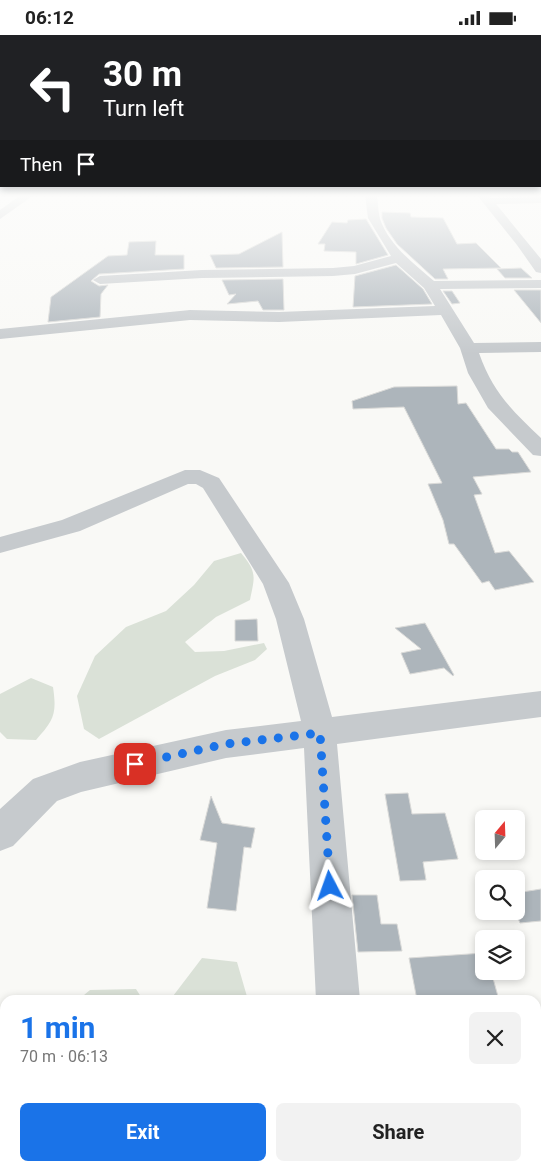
<!DOCTYPE html>
<meta charset="utf-8">
<style>
:root{--surface:#fff;--page:#f2f2f2;--text:#222;--muted:#767676;--accent:#1a73e8}
body{margin:0;font-family:Roboto,sans-serif;background:var(--page);color:var(--text);height:100vh;display:flex;flex-direction:column;font-size:19px;white-space:nowrap}
*{box-sizing:border-box;margin:0}
p{font-size:16px;color:var(--muted)}
.icon{flex:none;width:28px;height:28px;fill:none;stroke:currentColor;stroke-width:2;stroke-linecap:round;stroke-linejoin:round}
.map{position:relative;flex:1;overflow:hidden}
.side{position:absolute;left:0px;top:960px;width:541px;height:176px;display:flex;flex-direction:column;background:var(--surface);border-radius:15px 15px 0 0;box-shadow:0 2px 8px #0003}
.side>*{flex:none}
.top-card{position:absolute;left:0px;top:0px;width:541px;height:152px;box-shadow:0 2px 8px #0003;background:#202124;color:#fff;overflow:hidden}
.needle{width:32px;rotate:19deg}
.controls{position:absolute;left:475px;top:775px;display:grid;gap:10px}
.controls a{display:grid;place-items:center;width:50px;height:50px;border-radius:8px;background:var(--surface);box-shadow:0 2px 8px #0003;font-size:25px}
.pin{position:absolute;display:grid;place-items:center;width:42px;height:42px;color:#fff;margin:-21px;border-radius:10px;box-shadow:0 2px 8px #0006}
.me{position:absolute;width:55px;margin:-28px;rotate:356deg;stroke-linejoin:round;filter:drop-shadow(0 0 4px #0008)}
.turn{display:flex;align-items:center;gap:18px;height:105px;padding:0 20px;font-size:22px}
.turn .icon{width:65px;height:65px;stroke-width:2.5}
.turn b{display:block;font-size:35px;line-height:42px}
.then{display:flex;align-items:center;height:48px;padding:0 20px;background:#0003;gap:10px;font-size:19px}
.round{display:grid;place-items:center;flex:none;width:52px;height:52px;border-radius:8px;background:var(--page)}
.overview{display:flex;align-items:center;justify-content:space-between;height:85px;padding:0 20px}
h1{font-size:30px;font-weight:700;line-height:38px;color:var(--accent)}
.button{display:flex;gap:10px;margin-top:auto;padding:10px 20px}
.button a{flex:1;height:58px;border-radius:8px;background:var(--accent);color:#fff;font-size:20px;font-weight:700;line-height:58px;text-align:center}
.button a+a{background:var(--page);color:var(--text)}
.status{display:flex;justify-content:space-between;align-items:center;height:35px;padding:0 25px;background:var(--surface);direction:ltr}
.status svg{height:14px;fill:currentColor}
.map>svg:first-child{display:block}
.green{fill:#dae1d7}
.building{fill:#adb5bb;stroke:#dadad8}
.lines{fill:none;stroke-linecap:round;stroke-linejoin:round}
.minor{fill:#c6cacd;fill-rule:evenodd}
.route{stroke:#1a73e8;stroke-width:9;stroke-dasharray:0 16.2}
</style>
<div class="status"><b>06:12</b><svg viewBox="0 0 49 12"><path d="M0 12V9h3v3zM5 12V6h3v6zM10 12V3h3v9zM15 12V0h3v12zM26 1h20v11H26zM47 4h2v5h-2z"/></svg></div>
<div class="map">
<svg width="541" height="1136" viewBox="0 0 541 1136">
<rect width="100%" height="100%" fill="#f9f9f6"/>
<path class="green" d="M 241,518 C 257,537 255,541 250,565 L 216,582 L 185,607 L 195,617 L 224,616 L 264,608 L 267,614 L 255,625 L 215,641 L 99,704 L 84,694 L 77,661 L 95,621 L 126,592 L 166,576 L 194,550 L 214,526 Z
M 31,643 L 53,652 C 57,679 54,685 36,705 L 7,704 L 0,697 L 0,659 Z
M 202,923 L 237,927 L 248,965 L 170,965 Z
M 136,954 L 143,965 L 78,965 L 90,955 Z"/>
<path class="building" d="M 382,177 L 410,178 L 411,182 L 443,183 L 457,209 L 476,208 L 501,233 L 443,234 L 448,244 L 435,244 L 397,209 L 386,193 L 382,183 Z
M 366,184 L 388,220 L 356,229 L 356,217 L 324,216 L 325,209 L 318,209 L 332,187 L 347,188 L 348,185 Z
M 282,197 L 283,232 L 216,233 L 210,220 L 239,219 Z
M 156,206 L 155,220 L 184,220 L 184,234 L 99,239 L 91,246 L 99,251 L 108,250 L 101,259 L 100,282 L 48,287 L 51,262 L 108,221 L 127,220 L 129,207 Z
M 396,230 L 423,254 L 432,269 L 353,272 L 355,241 Z
M 521,233 L 532,243 L 505,243 L 497,234 Z
M 283,244 L 284,275 L 263,275 L 258,266 L 227,269 L 236,259 L 229,260 L 222,245 Z
M 514,255 L 541,255 L 541,288 Z
M 443,256 L 452,256 L 460,268 L 452,269 Z
M 457,351 L 458,369 L 466,368 L 496,414 L 509,414 L 512,417 L 518,417 L 531,437 L 473,442 L 482,459 L 474,460 L 495,518 L 509,516 L 534,547 L 495,555 L 489,546 L 482,548 L 454,509 L 449,509 L 443,485 L 428,449 L 442,448 L 404,372 L 353,374 L 352,366 L 394,352 Z
M 257,584 L 258,606 L 235,606 L 235,585 Z
M 425,588 L 454,640 L 453,641 L 444,633 L 410,639 L 401,618 L 421,614 L 395,593 Z
M 408,758 L 412,779 L 445,778 L 458,824 L 423,827 L 426,845 L 400,846 L 385,759 Z
M 211,761 L 222,788 L 255,793 L 251,813 L 244,812 L 236,876 L 207,873 L 217,808 L 200,805 Z
M 541,854 L 541,886 L 520,888 L 516,879 L 516,858 Z
M 352,860 L 377,860 L 381,889 L 397,889 L 402,916 L 358,917 Z
M 484,918 L 484,936 L 491,936 L 499,965 L 417,965 L 409,923 Z"/>
<g class="lines">
<path class="minor" d="M 21,160 L 34,160 L 0,184 L 0,175 Z
M 365,160 L 377,160 C 378,168 378,176 380,184 C 389,210 413,228 434,246 L 541,245 L 541,253 L 440,254 L 474,308 L 541,307 L 541,317 L 479,318 C 493,358 512,375 541,403 L 541,421 L 533,420 L 488,373 L 468,338 L 460,313 L 441,280 L 279,287 L 190,285 L 0,304 L 0,294 L 190,275 L 279,277 L 435,271 L 424,253 L 396,228 L 355,239 L 333,241 L 202,243 L 100,249 L 93,245 L 100,241 L 202,235 L 333,233 L 354,231 L 391,221 L 368,183 Z
M 477,160 L 488,160 L 490,163 L 541,162 L 541,168 L 496,169 L 541,224 L 541,238 L 536,237 L 517,210 Z
M 185,435 L 200,435 L 219,443 L 289,548 L 304,584 L 332,682 L 541,656 L 541,682 L 337,709 L 360,965 L 316,965 L 304,713 L 226,723 L 81,757 L 57,766 L 13,811 L 0,816 L 0,774 L 33,744 L 80,727 L 226,695 L 301,686 L 276,584 L 263,549 L 203,453 L 196,449 L 188,449 L 80,496 L 0,518 L 0,502 L 62,485 Z
M 324,1131 L 374,1131 L 374,1136 L 324,1136 Z"/>
</g>
<linearGradient id="sky" x2="0" y2="1"><stop stop-color="#97bdde"/><stop offset="0.5" stop-color="#fcfcfb"/><stop offset="1" stop-color="#fcfcfb" stop-opacity="0"/></linearGradient>
<rect width="541" height="319" fill="url(#sky)"/>
<g class="lines">
<path class="route" d="M 135,729 L 226,709 L 320,698 L 330,851"/>
</g>
</svg>
<div class="controls">
<a><svg class="needle" viewBox="-14 -14 28 28"><path d="M0-13l5 13h-10z" fill="#e53935"/><path d="M0 13l5-13h-10z" fill="#767676"/></svg></a>
<a><svg class="icon" aria-label="search" viewBox="0 0 24 24"><circle cx="10" cy="10" r="6"/><path d="M15 15l6 6"/></svg></a>
<a><svg class="icon" aria-label="layers" viewBox="0 0 24 24"><path d="M12 4l9 5-9 5-9-5zM3 14l9 5 9-5"/></svg></a>
</div>
<div class="pin" style="left:135px;top:729px;background:#d93025"><svg class="icon" aria-label="arrive" viewBox="0 0 24 24"><path d="M6 21V4h12l-3 4 3 4H6"/></svg></div>
<svg class="me" style="left:330px;top:851px" viewBox="-20 -20 40 40"><path d="M0-17L14 15 0 8-14 15z" fill="#1a73e8" stroke="#fff" stroke-width="4"/></svg>
<div class="top-card">
<div class="turn"><svg class="icon" aria-label="left" viewBox="0 0 24 24"><path d="M17 20v-9H6M10 6l-5 5 5 5"/></svg><div><b>30 m</b>Turn left</div></div>
<div class="then">Then<svg class="icon" aria-label="arrive" viewBox="0 0 24 24"><path d="M6 21V4h12l-3 4 3 4H6"/></svg></div>
</div>
<section class="side">
<div class="overview"><div><h1>1 min</h1><p>70 m · 06:13</p></div><a class="round"><svg class="icon" aria-label="close" viewBox="0 0 24 24"><path d="M6 6l12 12M18 6L6 18"/></svg></a></div>
<div class="button"><a>Exit</a><a>Share</a></div>
</section>
</div>
